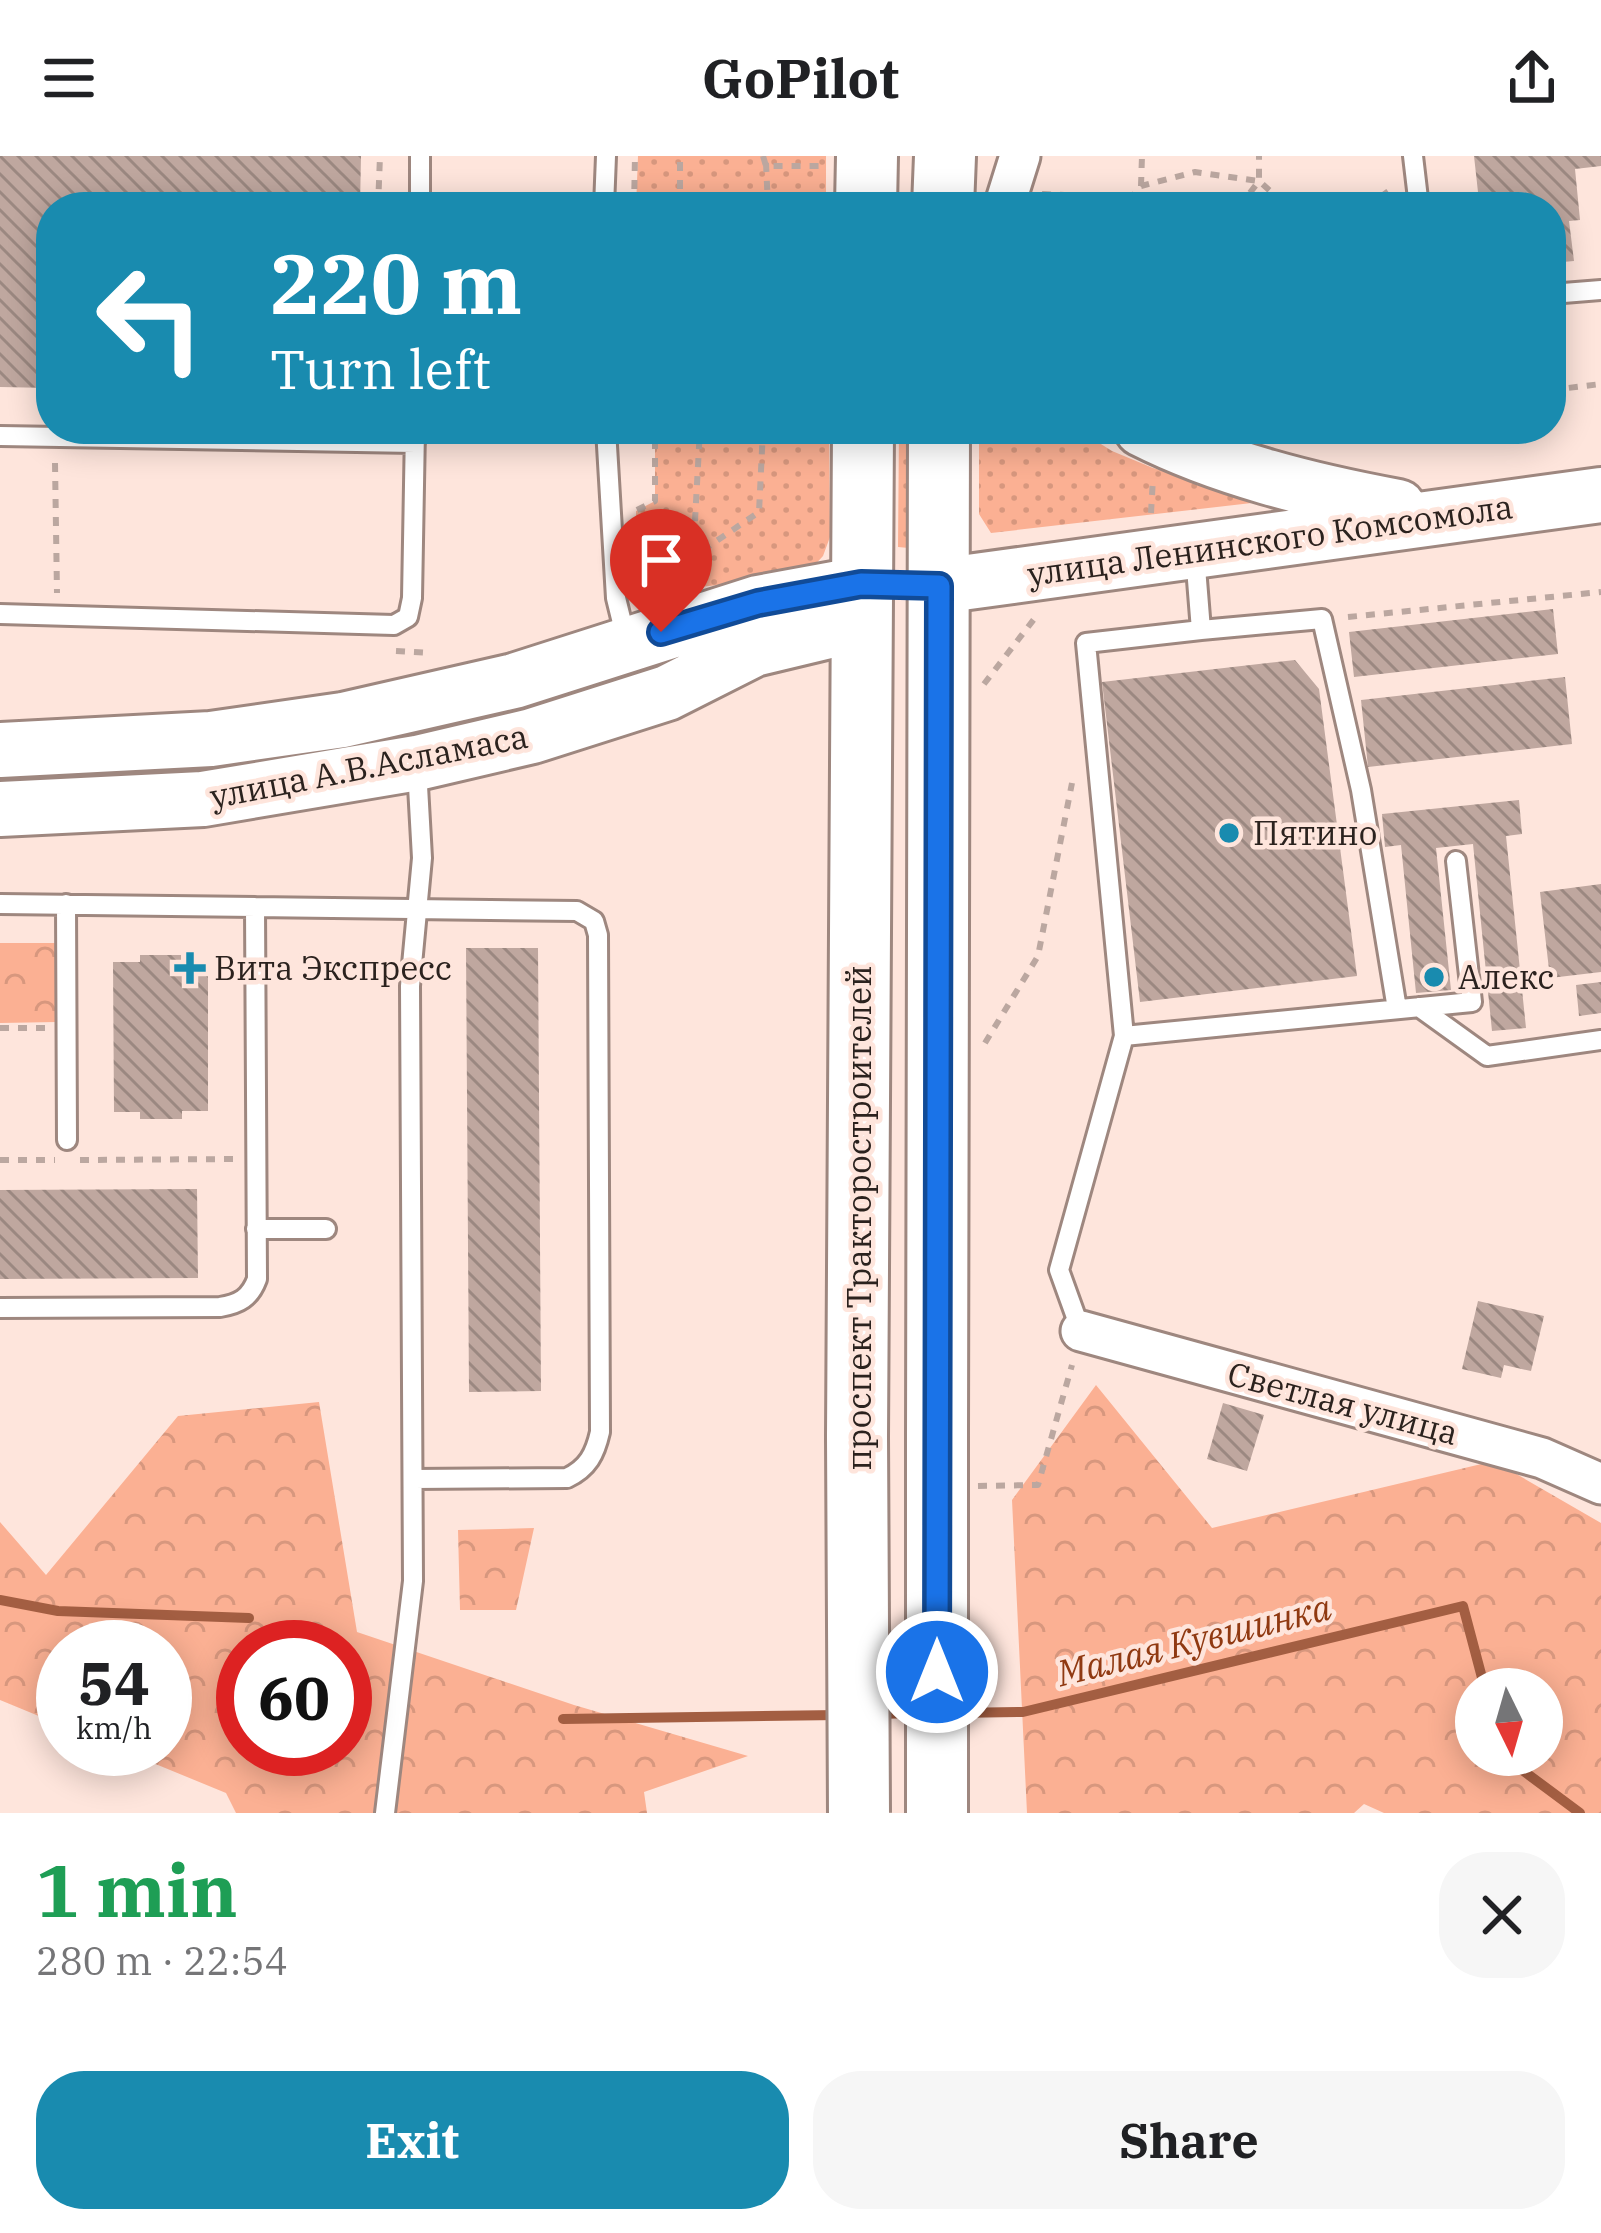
<!DOCTYPE html>
<meta charset="utf-8">
<style>
:root{--surface:#fff;--page:#f6f6f6;--text:#202124;--muted:#757577;--accent:#198baf}
body{margin:0;font-family:"IBM Plex Serif",serif;background:var(--page);color:var(--text);height:100vh;display:flex;flex-direction:column;font-size:45px;white-space:nowrap}
*{box-sizing:border-box;margin:0}
p{font-size:39px;color:var(--muted)}
.icon{flex:none;width:66px;height:66px;fill:none;stroke:currentColor;stroke-width:2;stroke-linecap:round;stroke-linejoin:round}
.map{position:relative;height:1657px;overflow:hidden}
.side{display:flex;flex-direction:column;background:var(--surface);flex:1}
.side>*{flex:none}
.top-card{position:absolute;left:36px;top:36px;width:1530px;height:252px;border-radius:48px;box-shadow:0 6px 30px #0003;background:#198baf;color:#fff;overflow:hidden}
.needle{width:78px;rotate:175deg}
.buttons{position:absolute;left:1455px;top:1512px;display:grid;gap:24px}
.buttons a{display:grid;place-items:center;width:108px;height:108px;border-radius:50%;background:var(--surface);box-shadow:0 6px 30px #0003;font-size:60px}
.speed{position:absolute;left:36px;top:1464px;display:flex;gap:24px;font-size:60px;font-weight:700;text-align:center}
.speed>*{display:grid;place-content:center;width:156px;height:156px;border-radius:50%;background:var(--surface);box-shadow:0 6px 30px #0003;line-height:1}
.speed small{font-size:30px;font-weight:400}
.speed .limit{border:18px solid #d22;background:#fff;color:#111}
.pin{position:absolute;display:grid;place-items:center;width:102px;height:102px;color:#fff;margin:-123px -51px;border-radius:50% 50% 50% 0;rotate:-45deg;box-shadow:0 0 12px #0007}
.pin .icon{rotate:45deg}
.me{position:absolute;width:132px;margin:-66px;rotate:0deg;stroke-linejoin:round;filter:drop-shadow(0 0 9px #0008)}
.turn{display:flex;align-items:center;gap:42px;height:252px;padding:0 36px;font-size:54px}
.turn .icon{width:156px;height:156px;stroke-width:2.5}
.turn b{display:block;font-size:84px;line-height:102px}
.round{display:grid;place-items:center;flex:none;width:126px;height:126px;border-radius:48px;background:var(--page)}
.head{display:flex;align-items:center;justify-content:space-between;height:204px;padding:0 36px}
h1{font-size:72px;font-weight:700;line-height:90px;color:#1e9e55}
.button{display:flex;gap:24px;margin-top:auto;padding:24px 36px}
.button a{flex:1;height:138px;border-radius:48px;background:var(--accent);color:#fff;font-size:48px;font-weight:700;line-height:138px;text-align:center}
.button a+a{background:var(--page);color:var(--text)}
header{display:flex;justify-content:space-between;align-items:center;height:156px;padding:0 36px;background:var(--surface);font-size:54px;font-weight:700}
.map>svg:first-child{display:block}
.grass{fill:url(#grass-dots)}
.forest{fill:url(#forest-crowns);fill-rule:evenodd}
.lines{fill:none;stroke-linecap:round;stroke-linejoin:round}
.stream{stroke:#a35e42;stroke-width:10}
.building{fill:url(#building-back-hatch)}
.lane-casing{stroke:#9e877f;stroke-width:24}
.street-casing{stroke:#9e877f;stroke-width:45}
.secondary-casing{stroke:#9e877f;stroke-width:60}
.primary-casing{stroke:#9e877f;stroke-width:66}
.path{stroke:#bba7a0;stroke-width:6;stroke-dasharray:9 9;stroke-linecap:butt}
.lane{stroke:#fff;stroke-width:18}
.street{stroke:#fff;stroke-width:39}
.secondary{stroke:#fff;stroke-width:54}
.primary{stroke:#fff;stroke-width:60}
.primary-bridge-casing{stroke:#9e877f;stroke-width:66;stroke-linecap:butt}
.primary-bridge{stroke:#fff;stroke-width:60}
.route-casing{stroke:#114b97;stroke-width:30}
.route{stroke:#1a73e8;stroke-width:21}
.poi-dot{fill:#198baf;stroke:#fee5dc;stroke-width:4.5}
.labels{text-anchor:middle;stroke-width:9;stroke-linejoin:round;paint-order:stroke}
.street-label{font-size:33px;fill:#2b221e;stroke:#fee5dc}
.poi-label{font-size:33px;fill:#2b221e;stroke:#fee5dc;text-anchor:start}
.water-label{font-size:36px;font-style:italic;fill:#903911;stroke:#fee5dc}
</style>
<header><svg class="icon" aria-label="menu" viewBox="0 0 24 24"><path d="M4 6h16M4 12h16M4 18h16"/></svg>GoPilot<svg class="icon" aria-label="share" viewBox="0 0 24 24"><path d="M12 15V3M7 8l5-5 5 5M5 13v7h14v-7"/></svg></header>
<div class="map">
<svg width="1601" height="1657" viewBox="0 0 1601 1657">
<defs>
<pattern id="grass-dots" width="8" height="8" patternUnits="userSpaceOnUse" patternTransform="scale(3)"><rect width="8" height="8" fill="#fbb093"/><path d="M2 2h.1M6 6h.1" fill="none" stroke="#d7977e" stroke-width="1.8" stroke-linecap="round"/></pattern>
<pattern id="forest-crowns" width="20" height="18" patternUnits="userSpaceOnUse" patternTransform="scale(3)"><rect width="20" height="18" fill="#fbb093"/><path d="M2 6a3 3 0 1 1 6 0M12 15a3 3 0 1 1 6 0" fill="none" stroke="#d7977e"/></pattern>
<pattern id="building-back-hatch" width="6" height="6" patternUnits="userSpaceOnUse" patternTransform="scale(3)"><rect width="6" height="6" fill="#bfa79f"/><path d="M-1 5l2 2M0 0l6 6M5-1l2 2" fill="none" stroke="#9b8881"/></pattern>
</defs>
<rect width="100%" height="100%" fill="#fee5dc"/>
<path class="grass" d="M 638,0 L 826,0 L 826,51 L 636,51 Z
M 655,273 L 829,273 L 830,381 L 823,400 L 811,413 L 787,422 L 651,436 L 636,429 L 636,355 L 655,345 Z
M 899,273 L 910,273 L 909,392 L 898,391 Z
M 979,273 L 1077,273 L 1112,295 L 1153,312 L 1269,345 L 991,377 L 979,358 Z"/>
<path class="forest" d="M 0,787 L 56,787 L 57,866 L 0,867 Z
M 1096,1229 L 1212,1372 L 1494,1305 L 1601,1367 L 1601,1657 L 1384,1657 L 1364,1648 L 1354,1657 L 1027,1657 L 1012,1344 ZM 1476,1533 L 1542,1533 L 1542,1599 L 1476,1599 Z
M 319,1246 L 357,1476 L 574,1549 L 748,1600 L 644,1636 L 647,1657 L 236,1657 L 226,1637 L 119,1593 L 165,1593 L 165,1491 L 63,1491 L 63,1570 L 0,1544 L 0,1366 L 46,1419 L 178,1260 ZM 243,1491 L 345,1491 L 345,1593 L 243,1593 Z
M 534,1372 L 516,1454 L 460,1454 L 458,1374 Z"/>
<g class="lines">
<path class="stream" d="M 0,1444 L 58,1455 L 249,1462
M 953,1557 L 1023,1556 L 1463,1450 L 1485,1533
M 875,1558 L 917,1557
M 563,1563 L 839,1559
M 1502,1599 L 1580,1657"/>
</g>
<path class="building" d="M 0,0 L 361,0 L 360,51 L 51,51 L 51,232 L 0,231 Z
M 1474,0 L 1601,0 L 1601,10 L 1575,13 L 1580,64 L 1569,65 L 1574,105 L 1551,107 L 1551,51 L 1449,51 L 1449,48 L 1479,45 Z
M 1553,453 L 1558,498 L 1354,521 L 1349,476 Z
M 1295,504 L 1319,533 L 1357,820 L 1140,846 L 1102,526 Z
M 1565,521 L 1572,588 L 1368,611 L 1361,544 Z
M 1519,644 L 1522,678 L 1506,680 L 1526,872 L 1492,875 L 1473,688 L 1436,692 L 1451,834 L 1416,837 L 1401,689 L 1385,691 L 1382,658 Z
M 1601,728 L 1601,816 L 1550,822 L 1540,736 Z
M 466,792 L 538,792 L 541,1235 L 469,1236 Z
M 140,799 L 181,799 L 181,806 L 208,806 L 208,955 L 182,955 L 182,963 L 140,963 L 140,956 L 114,956 L 113,806 L 140,806 Z
M 1601,826 L 1601,857 L 1579,860 L 1576,829 Z
M 197,1033 L 198,1122 L 0,1123 L 0,1034 Z
M 1478,1145 L 1544,1160 L 1531,1215 L 1504,1209 L 1501,1222 L 1462,1213 Z
M 1223,1247 L 1264,1259 L 1247,1315 L 1207,1303 Z"/>
<g class="lines">
<defs>
<path id="lane" d="M 1413,0 L 1419,51
M 420,51 L 420,0
M 604,51 L 606,0
M 1551,138 L 1601,134
M 606,273 L 616,442 L 626,483
M 0,280 L 415,287
M 0,458 L 394,469 L 408,461 L 412,442 L 415,273
M 1201,474 L 1322,463 L 1361,634 L 1397,853
M 0,748 L 577,755 L 594,765 L 598,779 L 600,1276 C 595,1298 588,1312 567,1322 L 413,1323
M 66,748 L 67,984
M 1419,851 L 1487,900 L 1601,884
M 1124,880 L 1086,487 L 1201,474 L 1195,399
M 256,1073 L 326,1073
M 0,1152 L 220,1151 C 239,1148 250,1142 257,1123 L 255,751
M 1081,1175 L 1059,1114 L 1124,880 L 1472,846 L 1456,705
M 385,1657 L 413,1425 L 410,830 L 422,702 L 417,612"/>
<path id="street" d="M 1004,51 L 1020,0
M 1081,1175 L 1542,1302 L 1601,1328"/>
<path id="secondary" d="M 1142,273 C 1221,313 1312,335 1398,351
M 939,430 L 1601,339
M 0,594 L 211,583 L 343,564 L 514,525 L 758,447 L 861,428
M 0,653 L 203,643 L 417,607 L 532,580 L 667,537 L 754,493 L 862,467"/>
<path id="primary" d="M 866,51 L 867,0
M 943,51 L 945,0
M 937,1280 L 939,273
M 857,1281 L 863,273"/>
</defs>
<use href="#lane" class="lane-casing"/>
<use href="#street" class="street-casing"/>
<use href="#secondary" class="secondary-casing"/>
<use href="#primary" class="primary-casing"/>
<path class="path" d="M 763,0 L 766,10 L 825,10
M 766,7 L 768,51
M 1141,30 L 1142,0
M 1042,38 L 1131,42 L 1144,51
M 378,51 L 380,0
M 634,51 L 635,0
M 680,51 L 680,0
M 1112,51 L 1131,42 L 1141,30 L 1195,16 L 1259,25 L 1288,51
M 1239,51 L 1259,25 L 1259,0
M 1366,51 L 1393,32
M 1551,234 L 1601,228
M 55,307 L 57,437
M 637,354 L 655,345 L 655,273
M 1151,357 L 1153,322
M 693,401 L 700,273
M 639,428 L 693,401 L 759,356 L 763,273
M 1348,461 L 1601,436
M 396,495 L 431,497
M 984,528 L 1038,458
M 0,872 L 45,872
M 985,887 L 1038,800 L 1072,627
M 0,1004 L 55,1004
M 80,1004 L 235,1003
M 978,1330 L 1038,1329 L 1072,1209"/>
<use href="#lane" class="lane"/>
<use href="#street" class="street"/>
<use href="#secondary" class="secondary"/>
<use href="#primary" class="primary"/>
<defs>
<path id="primary-bridge" d="M 937,1280 L 937,1657
M 857,1281 L 859,1657"/>
</defs>
<use href="#primary-bridge" class="primary-bridge-casing"/>
<use href="#primary-bridge" class="primary-bridge"/>
</g>
<g class="lines">
<defs>
<path id="route" d="M 661,476 L 758,447 L 861,428 L 939,430 L 937,1516"/>
</defs>
<use href="#route" class="route-casing"/>
<use href="#route" class="route"/>
</g>
<g class="poi-dot">
<circle cx="1229" cy="677" r="12"/>
<path d="M184 794h12v12h12v12h-12v12h-12v-12h-12v-12h12z"/>
<circle cx="1434" cy="821" r="12"/>
</g>
<g class="labels">
<g class="street-label">
<text transform="translate(1270 384) rotate(-8)" y="12">улица Ленинского Комсомола</text>
<text transform="translate(369 610) rotate(-11)" y="12">улица А.В.Асламаса</text>
<text transform="translate(859 1062) rotate(-90)" y="12">проспект Тракторостроителей</text>
<text transform="translate(1343 1247) rotate(15)" y="12">Светлая улица</text>
</g>
<g class="poi-label">
<text x="1253" y="689">Пятино</text>
<text x="214" y="824">Вита Экспресс</text>
<text x="1458" y="833">Алекс</text>
</g>
<g class="water-label">
<text transform="translate(1194 1484) rotate(-14)" y="13">Малая Кувшинка</text>
</g>
</g>
</svg>
<div class="buttons">
<a><svg class="needle" viewBox="-14 -14 28 28"><path d="M0-13l5 13h-10z" fill="#e53935"/><path d="M0 13l5-13h-10z" fill="#757577"/></svg></a>
</div>
<div class="speed"><div>54<small>km/h</small></div><div class="limit">60</div></div>
<div class="pin" style="left:661px;top:476px;background:#d93025"><svg class="icon" aria-label="arrive" viewBox="0 0 24 24"><path d="M6 21V4h12l-3 4 3 4H6"/></svg></div>
<svg class="me" style="left:937px;top:1516px" viewBox="-20 -20 40 40"><circle r="17" fill="#1a73e8" stroke="#fff" stroke-width="3"/><path d="M0-11L8 9 0 5-8 9z" fill="#fff"/></svg>
<div class="top-card">
<div class="turn"><svg class="icon" aria-label="left" viewBox="0 0 24 24"><path d="M17 20v-9H6M10 6l-5 5 5 5"/></svg><div><b>220 m</b>Turn left</div></div>
</div>
</div>
<section class="side">
<div class="head"><div><h1>1 min</h1><p>280 m · 22:54</p></div><a class="round"><svg class="icon" aria-label="close" viewBox="0 0 24 24"><path d="M6 6l12 12M18 6L6 18"/></svg></a></div>
<div class="button"><a>Exit</a><a>Share</a></div>
</section>
